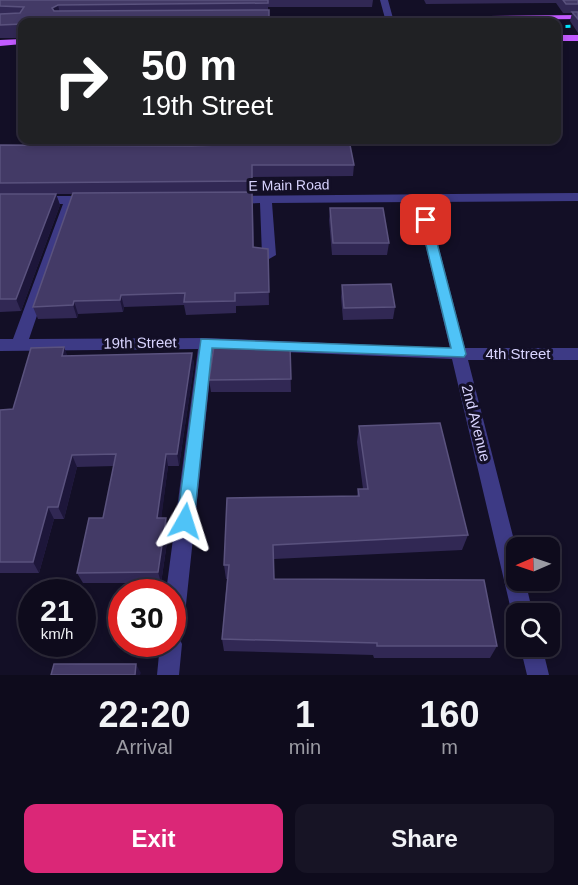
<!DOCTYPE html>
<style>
:root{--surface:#0e0b1c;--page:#171425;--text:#f1f3f6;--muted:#9b9ba3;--line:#2e2b3b;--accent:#db2777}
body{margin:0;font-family:Arial,sans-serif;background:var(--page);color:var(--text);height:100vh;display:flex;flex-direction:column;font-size:22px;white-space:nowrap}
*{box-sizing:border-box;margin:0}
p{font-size:20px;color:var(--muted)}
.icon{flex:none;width:33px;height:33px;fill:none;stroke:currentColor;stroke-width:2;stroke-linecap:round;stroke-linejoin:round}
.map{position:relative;height:675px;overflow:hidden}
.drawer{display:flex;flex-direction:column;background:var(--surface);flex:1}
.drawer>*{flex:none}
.hud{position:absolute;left:18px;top:18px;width:543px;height:126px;border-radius:12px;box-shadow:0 3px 9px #0003,0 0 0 2px var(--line);background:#202124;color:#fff;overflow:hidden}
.needle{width:39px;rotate:268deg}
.fabs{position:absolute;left:506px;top:537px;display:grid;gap:12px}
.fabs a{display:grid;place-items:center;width:54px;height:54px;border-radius:12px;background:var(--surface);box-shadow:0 3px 9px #0003,0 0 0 2px var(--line);font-size:30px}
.speed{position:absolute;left:18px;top:579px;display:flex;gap:12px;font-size:30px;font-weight:700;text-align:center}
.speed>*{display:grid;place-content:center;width:78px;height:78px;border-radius:50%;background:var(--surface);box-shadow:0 3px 9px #0003,0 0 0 2px var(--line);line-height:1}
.speed small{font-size:15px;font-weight:400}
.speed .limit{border:9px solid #d22;background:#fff;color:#111}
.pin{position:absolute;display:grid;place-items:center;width:51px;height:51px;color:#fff;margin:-26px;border-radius:12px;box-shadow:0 3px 9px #0006}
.me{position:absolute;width:66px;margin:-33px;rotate:6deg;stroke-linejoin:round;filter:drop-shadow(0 0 4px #0008)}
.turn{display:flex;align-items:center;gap:21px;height:126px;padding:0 24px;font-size:27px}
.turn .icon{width:78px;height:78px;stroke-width:2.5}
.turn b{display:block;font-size:42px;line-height:51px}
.eta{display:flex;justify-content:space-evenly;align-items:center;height:102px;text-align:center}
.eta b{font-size:36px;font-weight:700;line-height:42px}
.button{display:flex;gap:12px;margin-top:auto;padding:12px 24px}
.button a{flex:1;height:69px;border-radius:12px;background:var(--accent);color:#fff;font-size:24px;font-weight:700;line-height:69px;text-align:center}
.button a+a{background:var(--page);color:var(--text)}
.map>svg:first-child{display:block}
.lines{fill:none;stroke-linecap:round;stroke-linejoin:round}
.minor{fill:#3d3a85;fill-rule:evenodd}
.major{fill:#c25bff;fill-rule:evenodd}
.rail{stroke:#00e5ff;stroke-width:3;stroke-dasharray:5 4.5;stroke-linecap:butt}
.wall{fill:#312854}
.shaded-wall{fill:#1d163a}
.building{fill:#433a66;stroke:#5a527e;stroke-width:1.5}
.route{fill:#4fc3f7;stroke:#337fa1;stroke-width:1.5}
.labels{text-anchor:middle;stroke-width:6;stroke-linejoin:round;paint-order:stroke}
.far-street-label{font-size:14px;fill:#d9d4ff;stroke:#130f26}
.street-label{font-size:15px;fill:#d9d4ff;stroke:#130f26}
</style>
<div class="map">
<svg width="578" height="675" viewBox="0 0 578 675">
<rect width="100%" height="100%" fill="#130f26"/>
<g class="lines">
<path class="minor" d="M 380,0 L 388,0 L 394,22 L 386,22 Z
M 578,193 L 578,201 L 427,202 L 465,348 L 578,348 L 578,360 L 468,360 L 516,548 L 516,580 L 525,580 L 533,614 L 516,614 L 516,622 L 512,614 L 452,359 L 213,349 L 183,633 L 180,640 L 182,644 L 179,675 L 157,675 L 160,644 L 172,644 L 172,592 L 166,592 L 198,349 L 0,351 L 0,339 L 13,339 L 63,204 L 0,204 L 0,196 L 92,196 L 98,200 L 92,204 L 75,204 L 29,339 L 206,338 L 450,348 L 415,202 L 272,203 L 276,255 L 269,259 L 262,255 L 260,203 L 233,204 L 227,200 L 233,196 Z
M 520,646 L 542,646 L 549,675 L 527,675 Z"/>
<path class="major" d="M 578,15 L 578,19 L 326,22 L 246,21 L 250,19 Z
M 556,35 L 578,35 L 578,41 L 556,41 Z
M 22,39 L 22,44 L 0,46 L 0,40 Z"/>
<path class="rail" d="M 556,27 L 578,26"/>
</g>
<path class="wall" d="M 0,0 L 373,0 L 372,7 L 268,7 L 269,22 L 22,22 L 22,38 L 0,38 Z
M 424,0 L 578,0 L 578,33 L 570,21 L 572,13 L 563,13 L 556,3 L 426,4 Z
M 326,140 L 349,140 L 354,165 L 353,176 L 252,177 L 254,247 L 268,249 L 269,305 L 236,306 L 236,313 L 186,315 L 184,305 L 124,307 L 123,312 L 78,314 L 77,318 L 38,319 L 33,307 L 73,194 L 56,194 L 60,205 L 21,311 L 0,312 L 0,145 L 191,146 L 326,141 Z
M 330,208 L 389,243 L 387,255 L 332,255 L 329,220 Z
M 342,285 L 395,307 L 393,319 L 343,320 L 341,297 Z
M 290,346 L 291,392 L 211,392 L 209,380 Z
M 64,347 L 67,356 L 192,353 L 194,365 L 179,466 L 168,466 L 161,518 L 166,518 L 169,529 L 161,583 L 83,583 L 77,573 L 103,518 L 114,466 L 77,467 L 64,519 L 54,519 L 39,573 L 0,573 L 0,410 L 13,409 Z
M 359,426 L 468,535 L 462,550 L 274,559 L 274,579 L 497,646 L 490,658 L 374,658 L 373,655 L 224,651 L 222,639 L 227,579 L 226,579 L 224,565 L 357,496 L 358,489 L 363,489 L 357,442 Z"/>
<path class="shaded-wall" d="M 58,5 L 61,18 L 52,8 Z
M 56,194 L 60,205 L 21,311 L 16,299 Z
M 121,295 L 124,307 L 123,312 L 120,300 Z
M 74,301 L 78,314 L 77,318 L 73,305 Z
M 64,347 L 69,360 L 62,356 Z
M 192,353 L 194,365 L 179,466 L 177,454 Z
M 166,454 L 168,466 L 160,529 L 157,518 Z
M 72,455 L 77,467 L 64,519 L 58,507 Z
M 48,507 L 54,519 L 39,573 L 33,562 Z
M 166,518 L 169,529 L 161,583 L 158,572 Z
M 136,664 L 141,673 L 140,675 L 135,675 Z"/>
<path class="building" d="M 0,0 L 268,0 L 268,3 L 58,5 L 52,8 L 54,11 L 269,10 L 269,21 L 162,22 L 22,22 L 22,24 L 0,25 L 0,14 L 20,13 L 24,7 L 0,6 Z
M 563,0 L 578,0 L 578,4 L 566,4 Z
M 572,12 L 578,12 L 578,19 Z
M 328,140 L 349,140 L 354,165 L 252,165 L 252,181 L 0,183 L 0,145 L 191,146 L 329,141 Z
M 252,192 L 253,247 L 268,249 L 269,292 L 235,293 L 235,301 L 184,302 L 185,293 L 121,295 L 120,300 L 74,301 L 73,305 L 33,307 L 73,193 Z
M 0,194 L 56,194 L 16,299 L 0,299 Z
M 330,208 L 383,208 L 389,243 L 333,243 Z
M 391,284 L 395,307 L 344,308 L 342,285 Z
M 214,346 L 290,346 L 291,379 L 209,380 Z
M 64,347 L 62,356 L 192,353 L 177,454 L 166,454 L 157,518 L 166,518 L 158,572 L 77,573 L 89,518 L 103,518 L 116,454 L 72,455 L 58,507 L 48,507 L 33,562 L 0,562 L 0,410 L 13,409 L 31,348 Z
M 440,423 L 468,535 L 273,545 L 274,579 L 484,580 L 497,646 L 377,646 L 377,643 L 222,639 L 229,565 L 224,565 L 227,498 L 359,496 L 358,489 L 368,489 L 359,426 Z
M 54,664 L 136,664 L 135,675 L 51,675 Z"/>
<path class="route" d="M 422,217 L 431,220 L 466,354 L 464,357 L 212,348 L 194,521 L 191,527 L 185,529 L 179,527 L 177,521 L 201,339 L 451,348 L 420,220 Z"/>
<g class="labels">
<g class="far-street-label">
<text transform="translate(289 185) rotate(-1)" y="5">E Main Road</text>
</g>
<g class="street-label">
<text transform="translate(140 343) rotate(-1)" y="5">19th Street</text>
<text x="518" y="359">4th Street</text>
<text transform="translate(476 423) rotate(76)" y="5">2nd Avenue</text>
</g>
</g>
</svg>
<div class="fabs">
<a><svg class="needle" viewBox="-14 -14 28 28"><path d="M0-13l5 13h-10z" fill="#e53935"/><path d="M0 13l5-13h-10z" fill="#9b9ba3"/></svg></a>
<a><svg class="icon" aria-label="search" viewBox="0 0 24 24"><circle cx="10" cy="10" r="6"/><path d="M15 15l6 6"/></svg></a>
</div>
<div class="speed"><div>21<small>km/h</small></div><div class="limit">30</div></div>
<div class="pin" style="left:426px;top:220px;background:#d93025"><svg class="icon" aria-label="arrive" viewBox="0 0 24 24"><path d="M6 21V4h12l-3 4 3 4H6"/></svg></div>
<svg class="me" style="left:185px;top:521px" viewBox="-20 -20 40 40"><path d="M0-17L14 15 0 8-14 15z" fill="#4fc3f7" stroke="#fff" stroke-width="4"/></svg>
<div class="hud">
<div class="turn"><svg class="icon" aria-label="right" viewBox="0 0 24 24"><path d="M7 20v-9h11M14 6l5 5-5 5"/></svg><div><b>50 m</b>19th Street</div></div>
</div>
</div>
<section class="drawer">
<div class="eta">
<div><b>22:20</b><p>Arrival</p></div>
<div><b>1</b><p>min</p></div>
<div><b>160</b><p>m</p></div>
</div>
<div class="button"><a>Exit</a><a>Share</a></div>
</section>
